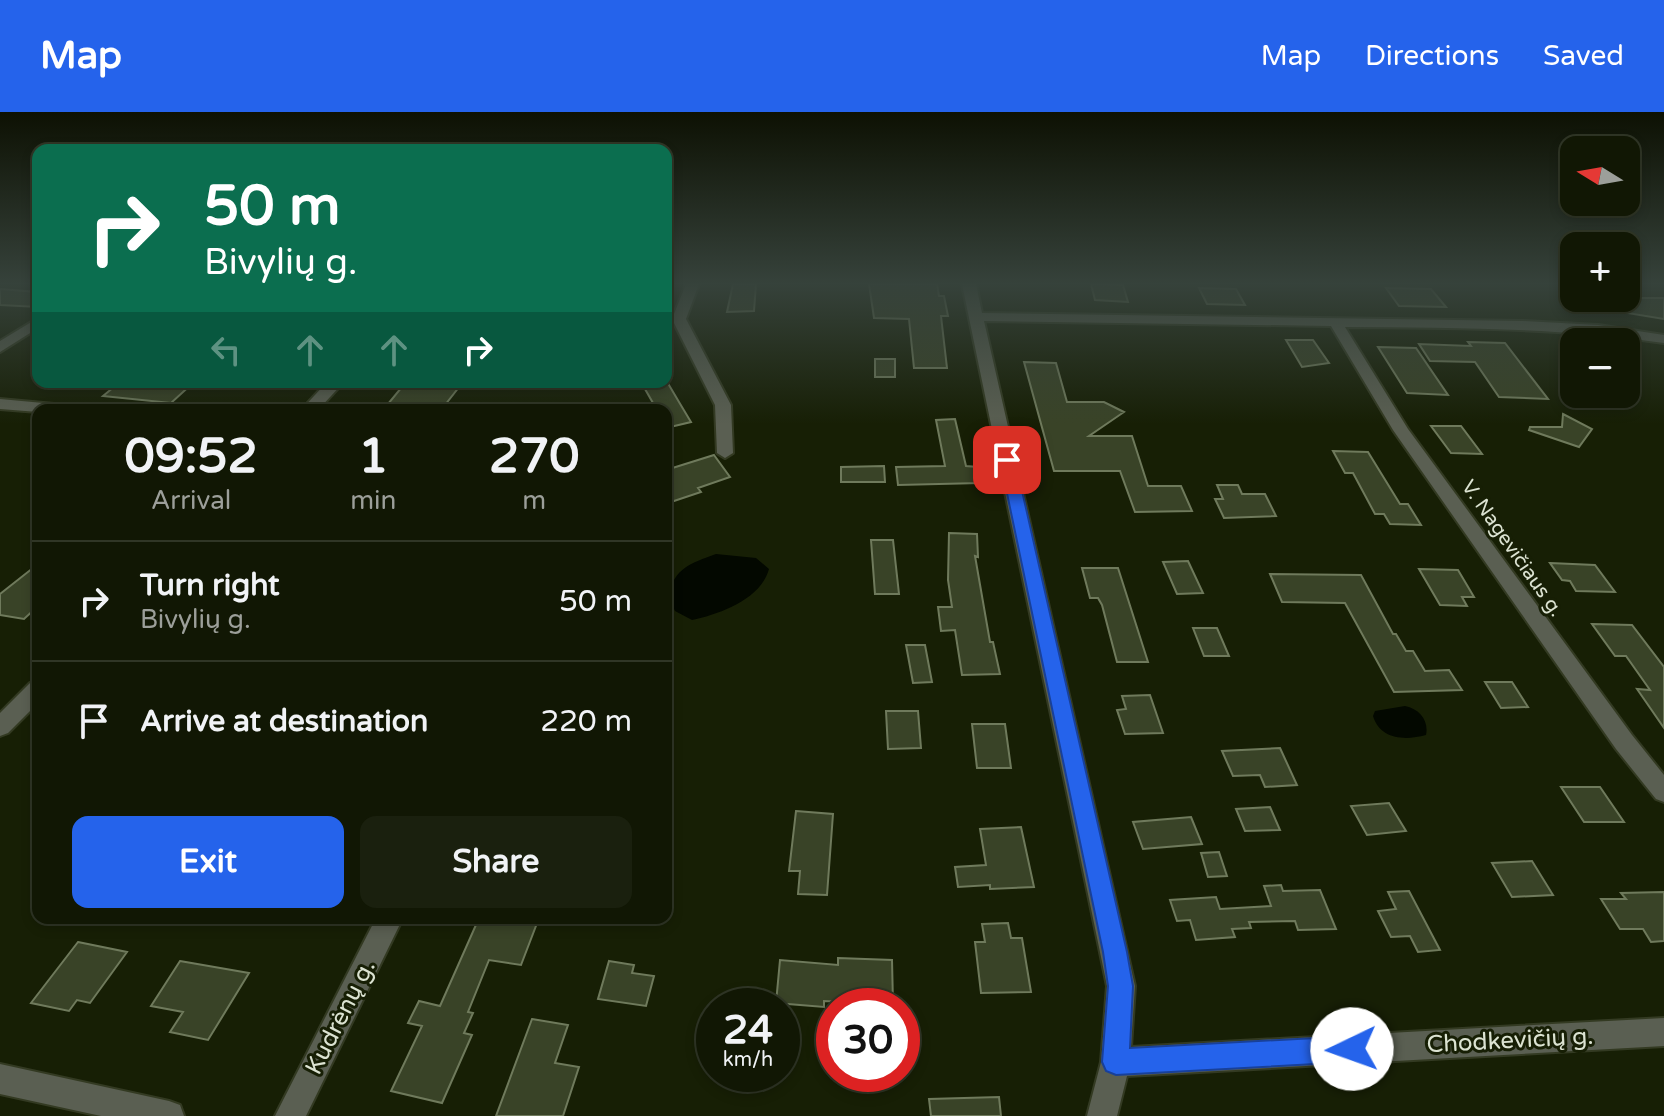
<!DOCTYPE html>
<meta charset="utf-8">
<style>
:root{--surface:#111704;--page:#1a200e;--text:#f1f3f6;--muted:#9c9f9a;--line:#303626;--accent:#2563eb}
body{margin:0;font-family:"Varela Round",sans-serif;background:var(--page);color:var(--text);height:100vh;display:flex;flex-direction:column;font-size:30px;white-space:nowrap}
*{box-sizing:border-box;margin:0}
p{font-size:26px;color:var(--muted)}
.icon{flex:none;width:44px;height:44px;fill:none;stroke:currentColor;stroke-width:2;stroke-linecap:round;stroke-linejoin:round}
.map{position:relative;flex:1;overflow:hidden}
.drawer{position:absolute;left:32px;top:292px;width:640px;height:520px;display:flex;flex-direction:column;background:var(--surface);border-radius:16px;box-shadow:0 4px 12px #0003,0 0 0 2px var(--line)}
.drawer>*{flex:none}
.top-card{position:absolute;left:32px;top:32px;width:640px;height:244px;border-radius:16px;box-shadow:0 4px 12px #0003,0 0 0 2px var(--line);background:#0b6e4f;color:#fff;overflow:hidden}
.needle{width:52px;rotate:281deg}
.fabs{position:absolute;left:1560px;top:24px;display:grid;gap:16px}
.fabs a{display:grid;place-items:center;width:80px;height:80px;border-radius:16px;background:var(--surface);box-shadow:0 4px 12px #0003,0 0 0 2px var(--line);font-size:40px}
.speed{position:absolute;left:696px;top:876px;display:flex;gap:16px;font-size:40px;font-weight:700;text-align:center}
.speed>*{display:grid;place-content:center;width:104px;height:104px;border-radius:50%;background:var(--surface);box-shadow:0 4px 12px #0003,0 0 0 2px var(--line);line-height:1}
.speed small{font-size:20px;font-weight:400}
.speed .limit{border:12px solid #d22;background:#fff;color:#111}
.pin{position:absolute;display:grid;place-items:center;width:68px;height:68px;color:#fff;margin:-34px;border-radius:16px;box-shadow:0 4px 12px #0006}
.me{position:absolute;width:88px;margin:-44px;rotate:267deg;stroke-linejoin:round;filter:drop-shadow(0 0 6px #0008)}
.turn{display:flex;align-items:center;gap:28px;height:168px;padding:0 40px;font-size:36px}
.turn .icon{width:104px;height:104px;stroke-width:2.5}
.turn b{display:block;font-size:56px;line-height:68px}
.lanes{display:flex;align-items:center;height:76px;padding:0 40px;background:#0003;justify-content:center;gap:40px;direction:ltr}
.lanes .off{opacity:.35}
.eta{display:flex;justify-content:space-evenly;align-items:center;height:136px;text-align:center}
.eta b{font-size:48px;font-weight:800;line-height:56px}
.action{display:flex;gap:16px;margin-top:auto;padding:16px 40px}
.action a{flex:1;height:92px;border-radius:16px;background:var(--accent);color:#fff;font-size:32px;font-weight:800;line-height:92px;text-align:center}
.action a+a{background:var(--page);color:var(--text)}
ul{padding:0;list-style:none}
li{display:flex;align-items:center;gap:24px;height:120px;padding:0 40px;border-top:2px solid var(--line)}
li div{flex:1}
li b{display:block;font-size:30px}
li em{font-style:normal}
header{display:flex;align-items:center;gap:48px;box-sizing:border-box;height:112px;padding:0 40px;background:var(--accent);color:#fff}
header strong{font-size:38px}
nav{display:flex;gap:44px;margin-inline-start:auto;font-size:28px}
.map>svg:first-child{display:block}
.water{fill:#030800}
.building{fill:#394327;stroke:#6f7a5c;stroke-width:2}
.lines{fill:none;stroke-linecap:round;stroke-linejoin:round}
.minor-casing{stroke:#333a22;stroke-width:4}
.minor{fill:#5a5f52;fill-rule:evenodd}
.route{fill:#2563eb;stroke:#184099;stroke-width:2}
.labels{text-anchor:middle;stroke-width:6;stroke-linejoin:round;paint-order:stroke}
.street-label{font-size:20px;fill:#dce3d2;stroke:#171f05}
.near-street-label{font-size:24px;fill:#dce3d2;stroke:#171f05}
</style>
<header>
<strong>Map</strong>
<nav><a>Map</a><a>Directions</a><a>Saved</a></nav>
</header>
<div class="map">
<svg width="1664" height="1004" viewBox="0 0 1664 1004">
<rect width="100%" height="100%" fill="#171f05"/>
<path class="water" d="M 716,442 L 756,446 L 769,457 C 761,487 720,502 692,508 L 675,499 L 667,483 C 677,455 689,452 716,442 Z
M 1405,594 C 1420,597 1429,609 1426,623 C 1404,629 1380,627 1373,604 L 1375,599 Z"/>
<path class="building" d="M 733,172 L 756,172 L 754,199 L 727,200 Z
M 869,172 L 937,172 L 939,184 L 944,184 L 948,204 L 941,204 L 947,256 L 914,256 L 909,207 L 874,206 Z
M 1091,172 L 1123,173 L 1128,190 L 1095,188 Z
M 1199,176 L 1236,177 L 1245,193 L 1207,192 Z
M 1386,176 L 1431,177 L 1446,195 L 1399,194 Z
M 0,177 L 38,180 L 38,195 L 0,193 Z
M 1592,186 L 1664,186 L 1664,207 L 1591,195 Z
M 1286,228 L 1313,228 L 1329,251 L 1302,255 Z
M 1468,230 L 1505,231 L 1548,287 L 1499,285 L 1475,250 L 1430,249 L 1419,232 L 1471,234 Z
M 1378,235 L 1416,236 L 1448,283 L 1407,281 Z
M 875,247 L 895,247 L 895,265 L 875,265 Z
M 1024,250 L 1056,251 L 1067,290 L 1104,290 L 1124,300 L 1089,324 L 1132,324 L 1148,374 L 1181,374 L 1192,399 L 1135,400 L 1120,359 L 1054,359 Z
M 666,268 L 679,290 L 691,310 L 666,316 L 666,298 L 657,298 L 641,270 Z
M 120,270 L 194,270 L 171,291 L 103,284 Z
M 406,270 L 463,270 L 441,298 L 383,298 Z
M 1563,302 L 1592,317 L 1579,335 L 1529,318 L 1530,315 L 1562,315 Z
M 955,307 L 966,354 L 978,355 L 980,371 L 898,373 L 896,355 L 945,354 L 936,308 Z
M 1431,314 L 1461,314 L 1482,342 L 1451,341 Z
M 1333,339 L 1368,340 L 1400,392 L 1408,392 L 1421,413 L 1390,412 L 1384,402 L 1375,402 L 1353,361 L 1345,361 Z
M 714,343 L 730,365 L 698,376 L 701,380 L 671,390 L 666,381 L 666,358 Z
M 884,354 L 885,370 L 841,370 L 841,355 Z
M 1217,373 L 1238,373 L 1242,382 L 1265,382 L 1276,404 L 1224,406 L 1215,387 L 1223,387 Z
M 949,421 L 977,422 L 978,445 L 975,444 L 990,530 L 993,530 L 1000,562 L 962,563 L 955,518 L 941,519 L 938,495 L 952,495 L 948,468 Z
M 871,428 L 893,428 L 899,482 L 875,482 Z
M 1188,449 L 1203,481 L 1177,482 L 1163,450 Z
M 1550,451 L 1595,453 L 1615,480 L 1576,479 L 1570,469 L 1562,468 Z
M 38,452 L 38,494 L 24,507 L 0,503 L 0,482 Z
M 1082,456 L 1118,456 L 1148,550 L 1117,550 L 1102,493 L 1098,486 L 1090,486 Z
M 1419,457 L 1458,458 L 1474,485 L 1462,485 L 1467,494 L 1440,493 Z
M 1270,462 L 1361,463 L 1393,522 L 1396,522 L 1406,539 L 1413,539 L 1425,559 L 1449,558 L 1462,578 L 1394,580 L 1345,491 L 1282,490 Z
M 1592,512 L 1632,513 L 1664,555 L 1664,616 L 1637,577 L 1650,578 L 1626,544 L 1615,544 Z
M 1193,516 L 1217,516 L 1229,544 L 1204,544 Z
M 906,533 L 925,533 L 932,570 L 913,571 Z
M 1485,570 L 1512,570 L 1528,595 L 1501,596 Z
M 1150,583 L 1163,621 L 1125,622 L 1117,598 L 1126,597 L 1122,584 Z
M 886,599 L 918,599 L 921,636 L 888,637 Z
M 972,612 L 1005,612 L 1011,656 L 977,656 Z
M 1280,636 L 1297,673 L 1265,675 L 1260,663 L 1233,664 L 1222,639 Z
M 1561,675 L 1600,675 L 1624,710 L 1584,710 Z
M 1389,691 L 1406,719 L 1367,723 L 1351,694 Z
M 1270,695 L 1280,718 L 1245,719 L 1236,697 Z
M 796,699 L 833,702 L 827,783 L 798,782 L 800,759 L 789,759 Z
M 1191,705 L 1202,732 L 1143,737 L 1133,710 Z
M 1021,715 L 1034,775 L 990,777 L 990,773 L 958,775 L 955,755 L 986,753 L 980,717 Z
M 1219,740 L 1227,764 L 1208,765 L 1201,741 Z
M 1532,749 L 1553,783 L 1512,785 L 1492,751 Z
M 1281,773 L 1283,779 L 1320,778 L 1336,817 L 1298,818 L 1295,809 L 1249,810 L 1251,816 L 1232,817 L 1235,825 L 1196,828 L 1190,808 L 1177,809 L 1170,788 L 1216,785 L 1220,797 L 1271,794 L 1264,774 Z
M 1409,779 L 1440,838 L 1418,840 L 1410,824 L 1391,825 L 1378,799 L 1396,797 L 1388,780 Z
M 1664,780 L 1664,829 L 1651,830 L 1643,817 L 1620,817 L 1601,787 L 1626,787 L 1621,781 Z
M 479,806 L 539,806 L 521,853 L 489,848 L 468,900 L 473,901 L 464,921 L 472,923 L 442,991 L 391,979 L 422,914 L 408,911 L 419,889 L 440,894 Z
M 1008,811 L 1011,826 L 1022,826 L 1031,880 L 981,881 L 975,830 L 985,830 L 982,812 Z
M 78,830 L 127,840 L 90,891 L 77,888 L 69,899 L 31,891 Z
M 838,846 L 892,848 L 893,892 L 824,889 L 824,895 L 776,891 L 780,848 L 838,853 Z
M 180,849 L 249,861 L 208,928 L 170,920 L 183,900 L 151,894 Z
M 609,849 L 634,853 L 632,861 L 654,864 L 646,894 L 598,887 Z
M 532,907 L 568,913 L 555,951 L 579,955 L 563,1004 L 496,1004 Z
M 999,985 L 1001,1004 L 931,1004 L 929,987 Z"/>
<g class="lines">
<defs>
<path id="minor" d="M 686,172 L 699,172 L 686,207 L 731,293 L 733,341 L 725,346 L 717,341 L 715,293 L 672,207 Z
M 962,172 L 976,172 L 982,201 L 1523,209 L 1598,213 L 1664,223 L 1664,231 C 1558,215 1452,216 1345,215 L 1408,317 L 1632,623 L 1664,663 L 1664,690 L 1656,687 L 1616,637 L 1393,318 L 1331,214 L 984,209 L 1135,874 L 1131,935 L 1664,906 L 1664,934 L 1127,964 L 1117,1004 L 1087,1004 L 1101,950 L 1107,874 Z
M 38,206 L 38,216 L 0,240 L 0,229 Z
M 327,270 L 344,270 L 318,298 L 301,298 Z
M 0,287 L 65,293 L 73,298 L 38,300 L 0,297 Z
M 38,569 L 38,591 L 8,621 L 0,624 L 0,601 L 30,571 Z
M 376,806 L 403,806 L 306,1004 L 275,1004 Z
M 0,952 L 169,989 L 180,993 L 184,1004 L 101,1004 L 0,982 Z"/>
</defs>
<use href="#minor" class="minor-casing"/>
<use href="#minor" class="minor"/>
</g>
<linearGradient id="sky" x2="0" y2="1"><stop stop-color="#0d1103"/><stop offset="0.55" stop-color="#36423b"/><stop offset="1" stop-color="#36423b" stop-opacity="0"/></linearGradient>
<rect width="1664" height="312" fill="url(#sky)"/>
<path class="route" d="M 1007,343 L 1015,348 L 1127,840 L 1133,874 L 1130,936 L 1352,924 L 1361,928 L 1365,937 L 1361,946 L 1352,950 L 1116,963 L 1106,959 L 1102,950 L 1108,874 L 1103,840 L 1000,348 Z"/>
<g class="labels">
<g class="street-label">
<text transform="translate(1513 436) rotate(55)" y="7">V. Nagevičiaus g.</text>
</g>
<g class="near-street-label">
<text transform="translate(340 905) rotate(-63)" y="8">Kudrėnų g.</text>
<text transform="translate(1510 928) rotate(-3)" y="8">Chodkevičių g.</text>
</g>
</g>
</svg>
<div class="fabs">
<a><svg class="needle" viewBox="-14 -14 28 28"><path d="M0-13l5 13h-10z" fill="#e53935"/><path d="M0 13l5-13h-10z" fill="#9c9f9a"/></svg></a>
<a>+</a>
<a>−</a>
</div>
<div class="speed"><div>24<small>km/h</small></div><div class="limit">30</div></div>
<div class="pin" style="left:1007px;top:348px;background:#d93025"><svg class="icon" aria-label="arrive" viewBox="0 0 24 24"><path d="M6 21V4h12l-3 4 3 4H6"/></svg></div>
<svg class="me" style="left:1352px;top:937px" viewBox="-20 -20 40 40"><circle r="19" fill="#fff"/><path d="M0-13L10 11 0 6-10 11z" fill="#2563eb"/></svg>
<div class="top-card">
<div class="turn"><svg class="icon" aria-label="right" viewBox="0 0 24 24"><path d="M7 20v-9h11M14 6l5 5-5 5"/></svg><div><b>50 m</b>Bivylių g.</div></div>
<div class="lanes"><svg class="icon off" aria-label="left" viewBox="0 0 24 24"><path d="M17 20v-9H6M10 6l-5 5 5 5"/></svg><svg class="icon off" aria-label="ahead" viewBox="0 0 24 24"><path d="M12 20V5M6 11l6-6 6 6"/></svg><svg class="icon off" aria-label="ahead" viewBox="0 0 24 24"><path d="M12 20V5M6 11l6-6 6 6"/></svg><svg class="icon" aria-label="right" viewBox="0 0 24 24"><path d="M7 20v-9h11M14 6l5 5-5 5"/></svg></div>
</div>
<section class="drawer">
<div class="eta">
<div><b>09:52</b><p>Arrival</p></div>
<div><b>1</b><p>min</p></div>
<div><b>270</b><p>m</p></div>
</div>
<ul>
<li><svg class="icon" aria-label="right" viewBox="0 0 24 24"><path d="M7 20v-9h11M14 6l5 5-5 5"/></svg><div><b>Turn right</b><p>Bivylių g.</p></div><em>50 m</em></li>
<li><svg class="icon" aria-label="arrive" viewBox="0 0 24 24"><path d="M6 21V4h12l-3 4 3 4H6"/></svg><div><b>Arrive at destination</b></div><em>220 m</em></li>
</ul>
<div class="action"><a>Exit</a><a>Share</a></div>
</section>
</div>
